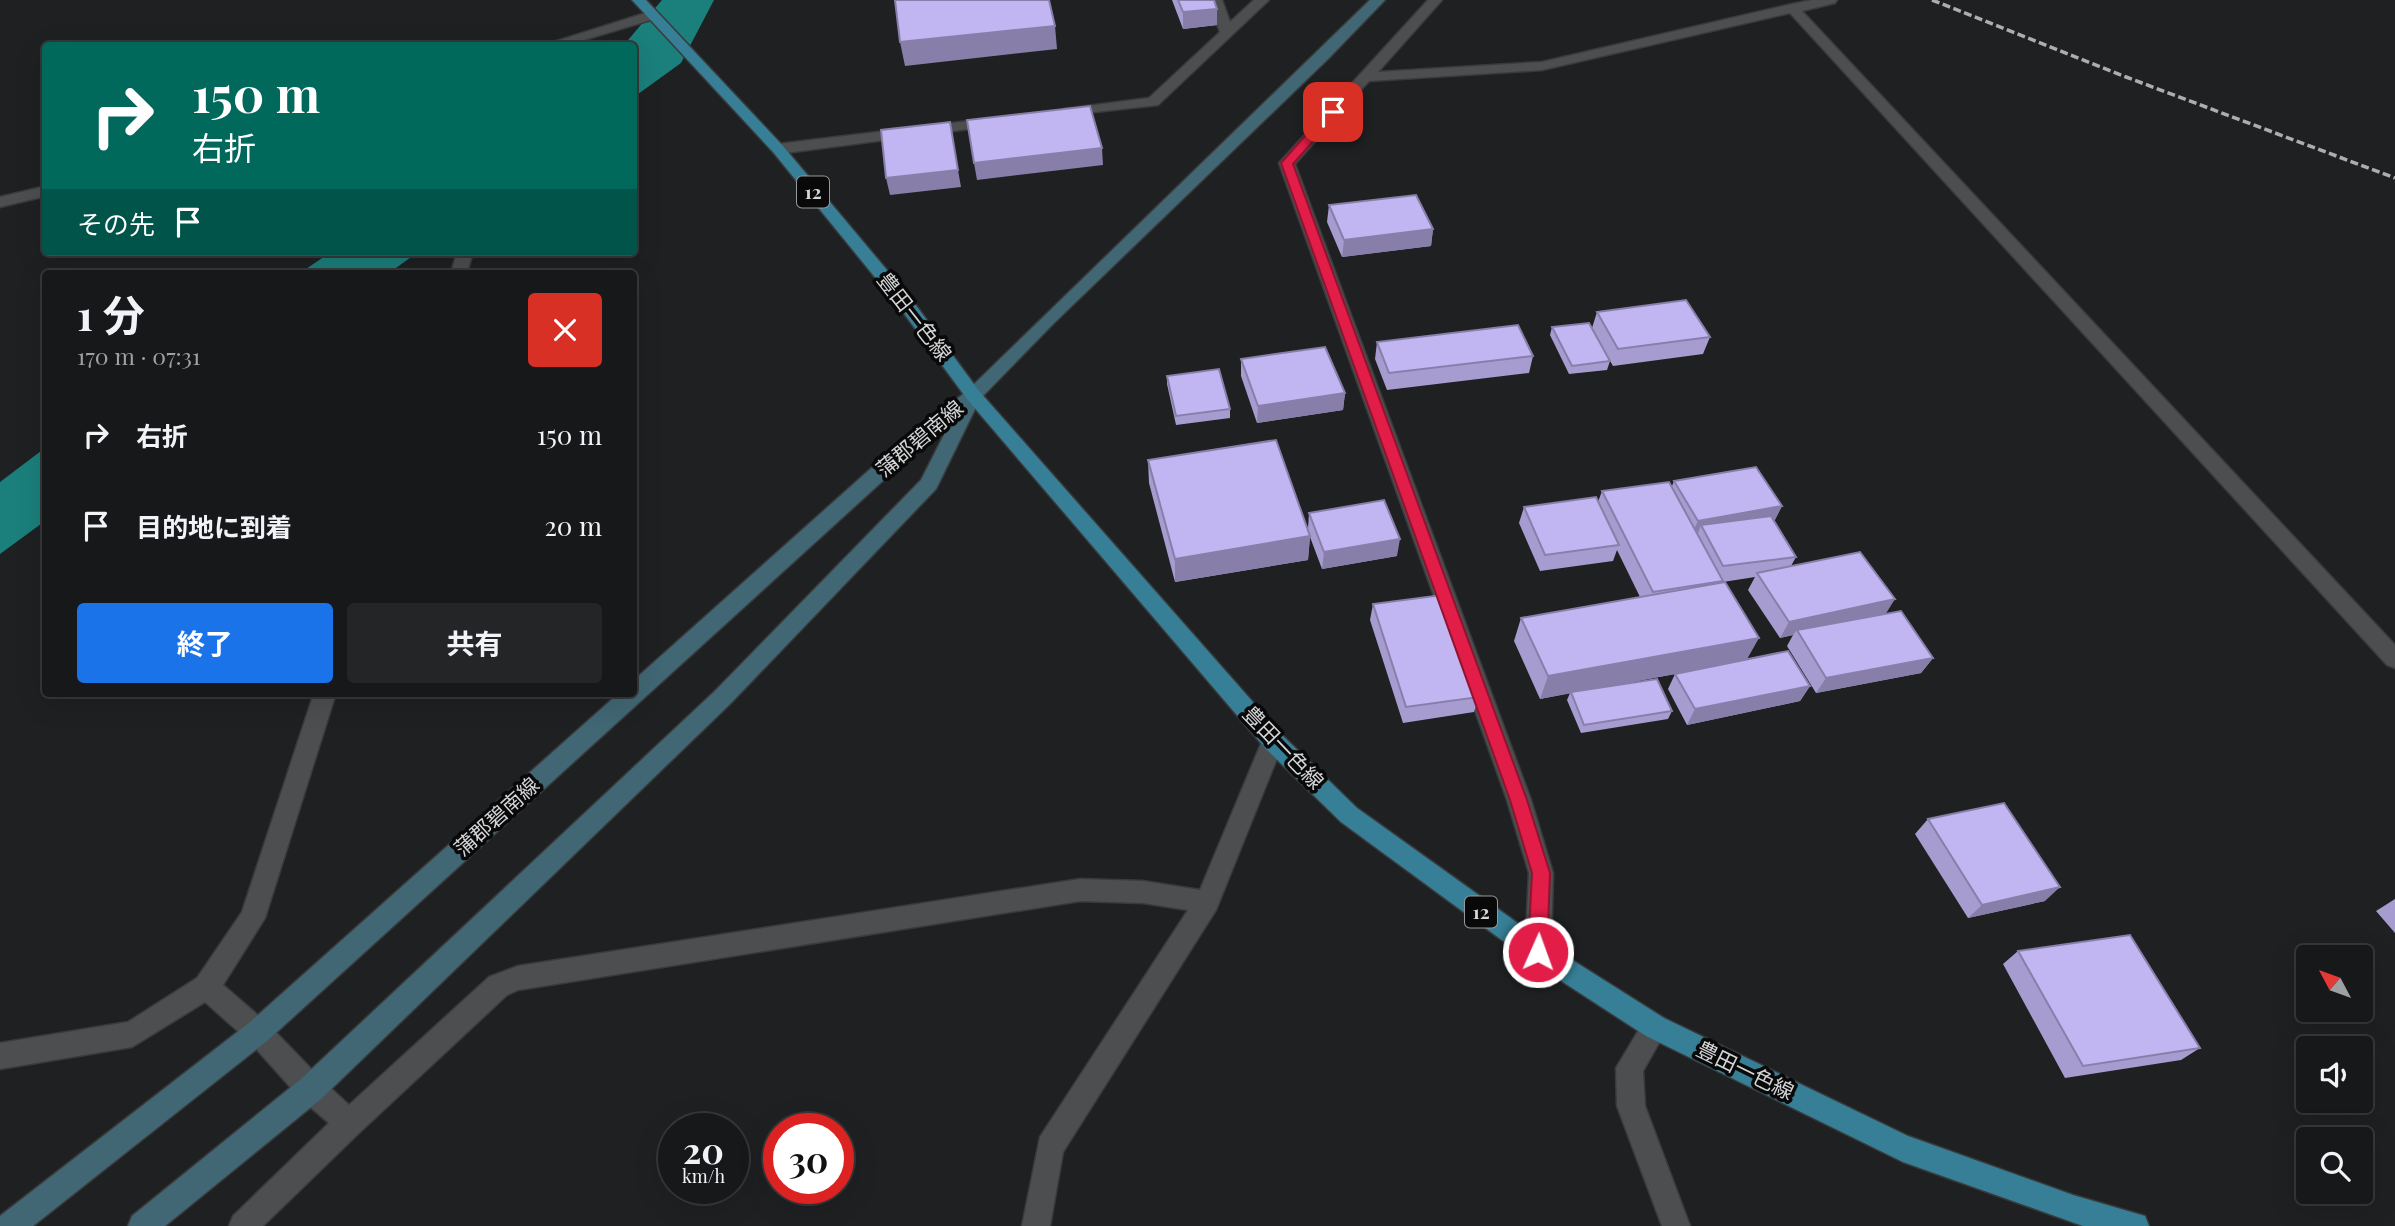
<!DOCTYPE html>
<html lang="ja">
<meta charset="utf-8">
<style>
:root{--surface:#16181a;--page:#232527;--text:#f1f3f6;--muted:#9ea0a2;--line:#353739;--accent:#1a73e8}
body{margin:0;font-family:"Playfair Display","Noto Sans JP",serif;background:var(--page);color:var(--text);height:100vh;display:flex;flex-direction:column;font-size:26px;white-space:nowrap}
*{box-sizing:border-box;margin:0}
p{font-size:23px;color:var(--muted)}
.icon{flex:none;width:38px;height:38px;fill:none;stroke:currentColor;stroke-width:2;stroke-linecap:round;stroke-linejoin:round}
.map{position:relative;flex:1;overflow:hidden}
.sheet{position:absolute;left:42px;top:270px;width:595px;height:427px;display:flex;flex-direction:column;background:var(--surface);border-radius:7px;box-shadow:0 7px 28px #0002,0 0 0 2px var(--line)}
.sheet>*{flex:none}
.guide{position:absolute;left:42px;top:42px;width:595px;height:214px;border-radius:7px;box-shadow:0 7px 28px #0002,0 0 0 2px var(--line);background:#00695c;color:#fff;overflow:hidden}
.needle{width:46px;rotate:311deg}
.controls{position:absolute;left:2296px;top:945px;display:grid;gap:14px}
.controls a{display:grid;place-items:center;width:77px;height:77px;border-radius:7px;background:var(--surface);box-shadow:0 7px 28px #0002,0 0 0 2px var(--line);font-size:35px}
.speed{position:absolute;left:658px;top:1113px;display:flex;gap:14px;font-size:35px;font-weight:700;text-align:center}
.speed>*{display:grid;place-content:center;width:91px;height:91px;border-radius:50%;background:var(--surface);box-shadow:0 7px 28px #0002,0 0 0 2px var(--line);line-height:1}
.speed small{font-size:18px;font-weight:400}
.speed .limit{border:10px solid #d22;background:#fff;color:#111}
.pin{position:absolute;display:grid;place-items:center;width:60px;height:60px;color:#fff;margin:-30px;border-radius:14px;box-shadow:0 4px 10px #0006}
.me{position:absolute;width:77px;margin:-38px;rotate:2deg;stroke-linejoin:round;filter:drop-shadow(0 0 5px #0008)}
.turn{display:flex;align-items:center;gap:24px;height:147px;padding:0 35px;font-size:32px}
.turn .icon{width:91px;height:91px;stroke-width:2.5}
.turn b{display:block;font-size:49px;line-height:60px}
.then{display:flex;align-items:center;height:66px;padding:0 35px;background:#0003;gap:14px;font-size:26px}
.round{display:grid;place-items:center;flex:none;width:74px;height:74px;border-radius:7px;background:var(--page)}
.headline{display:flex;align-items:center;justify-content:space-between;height:119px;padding:0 35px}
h1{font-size:42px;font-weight:700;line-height:52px}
.button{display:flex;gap:14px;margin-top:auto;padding:14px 35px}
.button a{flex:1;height:80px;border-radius:7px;background:var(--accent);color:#fff;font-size:28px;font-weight:700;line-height:80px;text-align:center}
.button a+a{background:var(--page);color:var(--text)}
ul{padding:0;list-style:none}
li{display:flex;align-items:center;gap:21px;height:91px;padding:0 35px}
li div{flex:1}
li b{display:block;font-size:26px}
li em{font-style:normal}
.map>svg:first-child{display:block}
.water{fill:#1b7f7b}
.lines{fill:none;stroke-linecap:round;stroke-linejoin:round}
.street-casing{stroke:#393a3c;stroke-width:3}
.secondary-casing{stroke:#393a3c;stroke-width:3}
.primary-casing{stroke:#393a3c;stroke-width:3}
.street{fill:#4c4e50;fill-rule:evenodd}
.secondary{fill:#416774;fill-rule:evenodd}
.primary{fill:#367f97;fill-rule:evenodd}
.rail{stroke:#abadae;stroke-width:3.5;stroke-dasharray:8 3.5;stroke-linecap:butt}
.wall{fill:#a69cd0}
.shaded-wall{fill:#877fa9}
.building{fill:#c1b5f2;stroke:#877fa9;stroke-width:2}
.route{fill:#e11d48;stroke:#92132f;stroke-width:2}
.labels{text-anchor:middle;stroke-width:7;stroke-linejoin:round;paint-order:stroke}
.shield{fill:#09090a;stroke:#979899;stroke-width:2}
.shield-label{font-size:19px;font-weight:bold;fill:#d4d5d6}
.street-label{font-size:21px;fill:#d4d5d6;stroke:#09090a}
</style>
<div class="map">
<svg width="2395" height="1226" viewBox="0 0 2395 1226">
<rect width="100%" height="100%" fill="#1e2022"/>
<path class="water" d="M 662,0 L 714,0 L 681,63 L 634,97 L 634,46 L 623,46 Z
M 331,252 L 418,252 L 389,273 L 300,273 Z
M 45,448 L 45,521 L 0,554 L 0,482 Z"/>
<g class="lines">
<defs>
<path id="street" d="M 1208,0 L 1222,0 L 1230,22 L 1254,0 L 1269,0 L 1158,105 L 1059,116 L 1057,113 L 1064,109 L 1149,98 L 1220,32 Z
M 1428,0 L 1442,0 L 1378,72 L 1542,62 L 1792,4 L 1812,0 L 1837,0 L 1835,3 L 1802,11 L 2395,645 L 2395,668 L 2387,665 L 1790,13 L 1542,70 L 1369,81 L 1295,164 L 1531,800 L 1553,873 L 1551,952 L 1547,960 L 1538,964 L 1529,960 L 1525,952 L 1529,873 L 1507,800 L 1279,163 Z
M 652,11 L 659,15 L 657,18 L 564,46 L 541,46 Z
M 994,118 L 1001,122 L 999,125 L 778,154 L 770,149 L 778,144 Z
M 46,186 L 46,196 L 0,207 L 0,197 Z
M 457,252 L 473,252 L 467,273 L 451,273 Z
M 314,693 L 336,693 L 265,918 L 223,985 L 267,1023 L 321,1079 L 349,1105 L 489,977 L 518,966 L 1080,879 L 1143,881 L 1200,890 L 1265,734 L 1273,731 L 1281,734 L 1284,741 L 1216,910 L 1063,1152 L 1050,1226 L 1022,1226 L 1040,1137 L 1188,910 L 1143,903 L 1080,901 L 518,990 L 507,995 L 359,1133 L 263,1226 L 229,1226 L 233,1216 L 329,1123 L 301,1099 L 249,1041 L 205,1002 L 132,1047 L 0,1069 L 0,1043 L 128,1022 L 197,978 L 242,912 Z
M 1655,1014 L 1664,1018 L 1668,1027 L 1643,1071 L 1645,1106 L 1690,1226 L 1662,1226 L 1617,1106 L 1616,1068 L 1646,1018 Z"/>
<path id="secondary" d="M 1370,0 L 1385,0 L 1328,59 L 1053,324 L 980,399 L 936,489 L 731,703 L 321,1099 L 165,1226 L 128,1226 L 132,1216 L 301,1079 L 715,691 L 921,480 L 950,423 L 909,457 L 267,1041 L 33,1226 L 0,1226 L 0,1216 L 249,1023 L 619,693 L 634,693 L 634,680 L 895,447 L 967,391 Z"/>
<path id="primary" d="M 632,0 L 646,0 L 783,146 L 912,300 L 979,391 L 1281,734 L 1357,808 L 1547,944 L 1664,1018 L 1908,1136 L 2073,1195 L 2145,1216 L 2149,1226 L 2083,1226 L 1903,1162 L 1646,1036 L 1529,960 L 1341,822 L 1265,748 L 967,399 L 900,308 L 773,152 Z"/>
</defs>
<use href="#street" class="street-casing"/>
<use href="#secondary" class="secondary-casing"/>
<use href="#primary" class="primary-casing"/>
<use href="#street" class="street"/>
<use href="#secondary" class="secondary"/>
<use href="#primary" class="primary"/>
<path class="rail" d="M 1932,0 L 2126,77 L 2395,178"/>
</g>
<path class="wall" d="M 1172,0 L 1214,0 L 1217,25 L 1183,29 Z
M 1329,205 L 1433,229 L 1431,246 L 1342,257 L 1327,222 Z
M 1597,312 L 1710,337 L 1703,354 L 1613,366 L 1606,354 L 1610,361 L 1607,370 L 1569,374 L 1550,335 L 1552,327 L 1592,328 Z
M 1377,342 L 1533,356 L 1529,373 L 1387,390 L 1375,359 Z
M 1241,359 L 1345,393 L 1343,410 L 1257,423 L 1241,376 Z
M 1167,376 L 1230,409 L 1230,418 L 1176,425 L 1167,384 Z
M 1148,460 L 1308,529 L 1309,513 L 1397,556 L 1322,569 L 1310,537 L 1308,560 L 1175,582 L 1149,483 Z
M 1674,481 L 1782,506 L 1774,521 L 1796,557 L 1791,566 L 1886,613 L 1933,658 L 1921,673 L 1816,693 L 1787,646 L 1793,635 L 1780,638 L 1748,590 L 1755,577 L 1723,582 L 1747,659 L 1810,686 L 1800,701 L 1687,725 L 1668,689 L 1675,674 L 1599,688 L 1672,711 L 1668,719 L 1581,733 L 1567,700 L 1570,693 L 1540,699 L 1514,641 L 1521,618 L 1640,597 L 1617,550 L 1613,561 L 1540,571 L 1519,523 L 1524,507 L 1598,502 L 1602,491 L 1672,486 Z
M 1373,604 L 1479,697 L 1474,712 L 1403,723 L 1370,620 Z
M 1928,819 L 2045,901 L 1968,918 L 1915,834 Z
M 2395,899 L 2395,933 L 2376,911 Z
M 2018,951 L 2200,1048 L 2181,1060 L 2065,1078 L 2003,964 Z"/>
<path class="shaded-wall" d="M 1217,9 L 1217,25 L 1183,29 L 1183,12 Z
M 1055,26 L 1057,49 L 905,66 L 900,42 Z
M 1102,148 L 1103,165 L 977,180 L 974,163 Z
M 958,170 L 961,187 L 890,195 L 886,178 Z
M 1433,229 L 1431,246 L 1342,257 L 1344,240 Z
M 1345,393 L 1343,410 L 1257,423 L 1258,406 Z
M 1782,506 L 1774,522 L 1701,525 L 1697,536 L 1690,537 L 1698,521 Z
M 1310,536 L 1308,560 L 1175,582 L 1175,559 Z
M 1400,539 L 1397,556 L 1322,569 L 1324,552 Z
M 1895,599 L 1885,615 L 1797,630 L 1793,635 L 1780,638 L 1789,622 Z
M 1759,638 L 1746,661 L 1540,699 L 1548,676 Z
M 1933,658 L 1921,673 L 1816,693 L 1826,678 Z
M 1810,686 L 1800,701 L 1687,725 L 1695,709 Z
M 2060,887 L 2045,901 L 1968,918 L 1982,905 Z"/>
<path class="building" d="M 895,0 L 1049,0 L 1055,26 L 900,42 Z
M 1178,0 L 1214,0 L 1217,9 L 1183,12 Z
M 1090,106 L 1102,148 L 974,163 L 967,120 Z
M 950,122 L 958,170 L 886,178 L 881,130 Z
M 1416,195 L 1433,229 L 1344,240 L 1329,205 Z
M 1686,300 L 1710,337 L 1618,349 L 1597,312 Z
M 1589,323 L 1610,361 L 1572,366 L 1552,327 Z
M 1518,325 L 1533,356 L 1389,373 L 1377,342 Z
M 1325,347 L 1345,393 L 1258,406 L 1241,359 Z
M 1219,369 L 1230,409 L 1176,416 L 1167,376 Z
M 1276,440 L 1310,536 L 1175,559 L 1148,460 Z
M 1756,467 L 1782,506 L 1698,521 L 1674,481 Z
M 1669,482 L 1723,581 L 1653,592 L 1602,491 Z
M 1596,497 L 1619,545 L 1545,555 L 1524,507 Z
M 1384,500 L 1400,539 L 1324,552 L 1309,513 Z
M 1771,516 L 1796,557 L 1723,566 L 1701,525 Z
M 1860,552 L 1895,599 L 1789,622 L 1757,573 Z
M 1725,582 L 1759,638 L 1548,676 L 1521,618 Z
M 1442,595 L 1479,697 L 1406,707 L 1373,604 Z
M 1901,611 L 1933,658 L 1826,678 L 1797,630 Z
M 1788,651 L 1810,686 L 1695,709 L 1675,674 Z
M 1657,679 L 1672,711 L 1584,725 L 1571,692 Z
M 2004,803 L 2060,887 L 1982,905 L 1928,819 Z
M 2130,935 L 2200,1048 L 2083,1066 L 2018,951 Z"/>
<path class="route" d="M 1329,109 L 1339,112 L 1293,164 L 1527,800 L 1550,873 L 1547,952 L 1545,958 L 1538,961 L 1531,958 L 1528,952 L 1532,873 L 1510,800 L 1281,163 Z"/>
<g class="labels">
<g class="shield">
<rect x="797" y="176.5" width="32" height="31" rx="5"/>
<rect x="1465" y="896.5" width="32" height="31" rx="5"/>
</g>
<g class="shield-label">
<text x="813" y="199">12</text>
<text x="1481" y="919">12</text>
</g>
<g class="street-label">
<text transform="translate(914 317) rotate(52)" y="7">豊田一色線</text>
<text transform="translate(920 439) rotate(-40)" y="7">蒲郡碧南線</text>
<text transform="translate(1283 748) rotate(46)" y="7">豊田一色線</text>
<text transform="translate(497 817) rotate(-42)" y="7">蒲郡碧南線</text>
<text transform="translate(1745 1071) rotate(26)" y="7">豊田一色線</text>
</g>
</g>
</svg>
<div class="controls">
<a><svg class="needle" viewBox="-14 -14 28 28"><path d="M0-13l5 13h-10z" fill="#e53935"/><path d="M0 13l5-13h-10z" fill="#9ea0a2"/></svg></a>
<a><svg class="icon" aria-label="sound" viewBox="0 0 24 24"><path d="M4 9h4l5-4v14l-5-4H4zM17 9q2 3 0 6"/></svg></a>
<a><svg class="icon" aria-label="search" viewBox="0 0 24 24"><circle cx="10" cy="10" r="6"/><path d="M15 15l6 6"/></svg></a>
</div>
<div class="speed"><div>20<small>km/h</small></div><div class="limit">30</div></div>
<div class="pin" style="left:1333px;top:112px;background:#d93025"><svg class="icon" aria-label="arrive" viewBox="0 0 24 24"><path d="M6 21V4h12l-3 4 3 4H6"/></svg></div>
<svg class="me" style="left:1538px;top:952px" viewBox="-20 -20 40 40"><circle r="17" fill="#e11d48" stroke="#fff" stroke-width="3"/><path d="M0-11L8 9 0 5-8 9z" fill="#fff"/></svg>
<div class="guide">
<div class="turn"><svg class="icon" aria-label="right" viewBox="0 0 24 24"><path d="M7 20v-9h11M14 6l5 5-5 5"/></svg><div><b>150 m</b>右折</div></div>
<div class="then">その先<svg class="icon" aria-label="arrive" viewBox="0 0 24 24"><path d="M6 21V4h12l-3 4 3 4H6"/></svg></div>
</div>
<section class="sheet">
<div class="headline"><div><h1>1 分</h1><p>170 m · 07:31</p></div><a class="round" style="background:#d93025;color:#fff"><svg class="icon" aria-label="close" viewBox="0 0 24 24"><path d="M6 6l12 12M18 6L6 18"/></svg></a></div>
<ul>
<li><svg class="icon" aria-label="right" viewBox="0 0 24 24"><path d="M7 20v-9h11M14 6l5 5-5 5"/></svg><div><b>右折</b></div><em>150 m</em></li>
<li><svg class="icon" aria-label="arrive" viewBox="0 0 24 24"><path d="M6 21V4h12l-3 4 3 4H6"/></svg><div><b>目的地に到着</b></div><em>20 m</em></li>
</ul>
<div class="button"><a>終了</a><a>共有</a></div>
</section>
</div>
